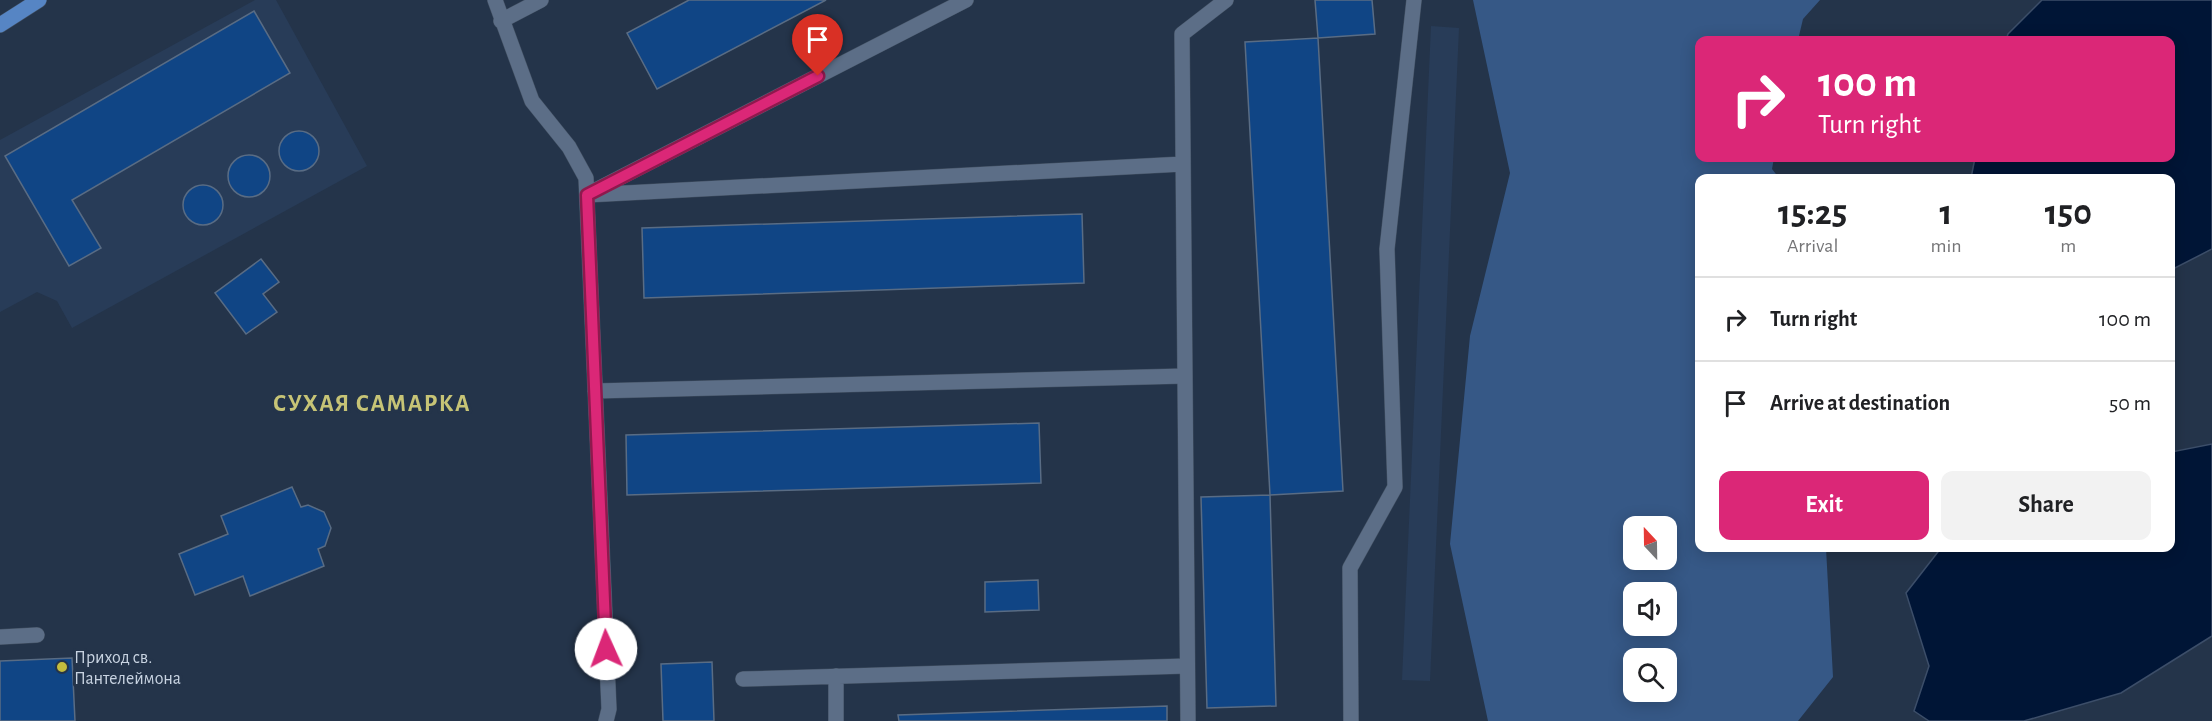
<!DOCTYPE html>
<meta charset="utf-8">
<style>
:root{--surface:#fff;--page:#f2f2f2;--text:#202124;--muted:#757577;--line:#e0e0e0;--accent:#db2777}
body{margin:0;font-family:"Alegreya Sans",sans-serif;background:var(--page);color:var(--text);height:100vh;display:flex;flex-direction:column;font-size:22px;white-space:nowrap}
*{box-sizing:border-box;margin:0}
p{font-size:20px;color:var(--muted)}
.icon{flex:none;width:33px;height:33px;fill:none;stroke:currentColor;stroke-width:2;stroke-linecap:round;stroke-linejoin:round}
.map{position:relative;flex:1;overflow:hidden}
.panel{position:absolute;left:1695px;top:174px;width:480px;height:378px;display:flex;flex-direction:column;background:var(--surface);border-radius:12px;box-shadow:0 3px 15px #0003}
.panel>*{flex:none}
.top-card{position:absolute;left:1695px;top:36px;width:480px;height:126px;border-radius:12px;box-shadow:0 3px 15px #0003;background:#db2777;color:#fff;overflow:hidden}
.needle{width:39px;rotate:338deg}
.buttons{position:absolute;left:1623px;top:516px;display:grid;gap:12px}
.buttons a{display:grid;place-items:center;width:54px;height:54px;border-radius:12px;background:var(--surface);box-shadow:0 3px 15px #0003;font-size:30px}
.pin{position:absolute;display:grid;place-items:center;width:51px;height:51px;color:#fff;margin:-62px -26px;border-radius:50% 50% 50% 0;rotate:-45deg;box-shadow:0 0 6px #0007}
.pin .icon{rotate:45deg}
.me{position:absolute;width:66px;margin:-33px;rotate:358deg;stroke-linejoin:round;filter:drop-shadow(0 0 4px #0008)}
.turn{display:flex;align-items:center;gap:21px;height:126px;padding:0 24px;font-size:27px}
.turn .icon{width:78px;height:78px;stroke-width:2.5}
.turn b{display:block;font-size:42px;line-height:51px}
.eta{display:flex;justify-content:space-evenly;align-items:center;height:102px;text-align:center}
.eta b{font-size:36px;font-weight:700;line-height:42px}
.action{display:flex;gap:12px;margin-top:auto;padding:12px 24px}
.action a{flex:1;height:69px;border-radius:12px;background:var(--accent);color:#fff;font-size:24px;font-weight:700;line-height:69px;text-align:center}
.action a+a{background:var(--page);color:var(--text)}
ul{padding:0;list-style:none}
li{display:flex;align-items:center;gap:18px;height:84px;padding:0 24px;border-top:2px solid var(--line)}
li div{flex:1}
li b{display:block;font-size:22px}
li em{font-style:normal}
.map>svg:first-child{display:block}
.built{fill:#283c58}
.green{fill:#365886;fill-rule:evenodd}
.water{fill:#001536;stroke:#3c4e69;stroke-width:1.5}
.building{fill:#104585;stroke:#596c84;stroke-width:1.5}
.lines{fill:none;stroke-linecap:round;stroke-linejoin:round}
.minor-casing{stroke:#414f61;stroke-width:16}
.major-casing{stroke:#414f61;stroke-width:16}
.minor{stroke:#5c6e87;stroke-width:15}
.major{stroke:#5685c4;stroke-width:15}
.route-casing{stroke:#8e194d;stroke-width:15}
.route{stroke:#db2777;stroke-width:10}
.poi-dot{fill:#c3bd3e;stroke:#24344a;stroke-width:2}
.labels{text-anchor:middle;stroke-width:6;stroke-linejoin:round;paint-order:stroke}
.poi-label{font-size:18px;fill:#c8d3e1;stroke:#24344a;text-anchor:start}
.district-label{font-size:24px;font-weight:bold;letter-spacing:1.5px;fill:#c7c476;stroke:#24344a}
</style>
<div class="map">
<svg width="2212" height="721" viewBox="0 0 2212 721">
<rect width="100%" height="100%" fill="#24344a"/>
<path class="built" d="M 255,0 L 276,0 L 367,166 L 72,328 L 57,301 L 37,292 L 0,312 L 0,140 Z
M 1431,26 L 1459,28 L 1430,681 L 1402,680 Z"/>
<path class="green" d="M 1473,0 L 1820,0 L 1803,19 L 1798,40 L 1700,40 L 1700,158 L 1774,158 L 1772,169 L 1779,178 L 1700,178 L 1700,548 L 1826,548 L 1833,677 L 1798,721 L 1488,721 L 1450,544 L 1470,336 L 1510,173 ZM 1634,526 L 1666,526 L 1666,560 L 1634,560 ZM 1634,592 L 1666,592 L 1666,626 L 1634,626 ZM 1634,658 L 1666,658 L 1666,692 L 1634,692 Z"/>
<path class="water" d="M 2042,0 L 2212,0 L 2212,249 L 2171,270 L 2170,178 L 1971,178 L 1975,158 L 2170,158 L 2170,40 L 2006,40 L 2008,34 Z
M 2212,444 L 2212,636 L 2121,693 L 2024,721 L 1929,721 L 1914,711 L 1929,666 L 1906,593 L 1941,548 L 2170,548 L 2171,452 Z"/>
<path class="building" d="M 689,0 L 826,0 L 657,89 L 627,33 Z
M 1315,0 L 1372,0 L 1375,34 L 1318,38 Z
M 254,11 L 290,73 L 72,200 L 101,248 L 69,266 L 5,156 Z
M 1318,38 L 1343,491 L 1270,495 L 1245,42 Z
M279 151a20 20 0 1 1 40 0a20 20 0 1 1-40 0Z
M228 176a21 21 0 1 1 42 0a21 21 0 1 1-42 0Z
M183 205a20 20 0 1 1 40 0a20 20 0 1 1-40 0Z
M 1082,214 L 1084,283 L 644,298 L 642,228 Z
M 261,259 L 279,282 L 263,294 L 277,312 L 246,334 L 215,293 Z
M 1039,423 L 1041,483 L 627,495 L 626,435 Z
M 292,487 L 301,507 L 308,505 L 324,512 L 331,528 L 325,546 L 318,549 L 324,566 L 250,596 L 243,576 L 195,595 L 179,554 L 228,534 L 221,516 Z
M 1270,495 L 1276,706 L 1207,708 L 1201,497 Z
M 1038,580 L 1039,610 L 985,612 L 985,582 Z
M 72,658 L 75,721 L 0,721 L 0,661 Z
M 712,662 L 714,721 L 663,721 L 661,664 Z
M 1167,706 L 1167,721 L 899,721 L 898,715 Z"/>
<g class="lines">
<defs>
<path id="minor" d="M 495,0 L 532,101 L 569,147 L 586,178 L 609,709 L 606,721
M 501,21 L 541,0
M 592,192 L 966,0
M 587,195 L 1183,164
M 595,391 L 1185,376
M 0,637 L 37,635
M 743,679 L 1187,666
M 836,721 L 836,676
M 1188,721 L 1182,34 L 1226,0
M 1351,721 L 1350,568 L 1395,487 L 1387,249 L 1414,0"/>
<path id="major" d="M 0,25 L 39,0"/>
</defs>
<use href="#minor" class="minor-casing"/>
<use href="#major" class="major-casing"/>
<use href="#minor" class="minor"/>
<use href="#major" class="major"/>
</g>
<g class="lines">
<defs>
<path id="route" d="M 606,649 L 587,195 L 818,76"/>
</defs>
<use href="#route" class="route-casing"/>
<use href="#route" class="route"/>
</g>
<circle class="poi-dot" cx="62" cy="667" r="6"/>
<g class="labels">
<g class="poi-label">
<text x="74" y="663">Приход св.<tspan x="74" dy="21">Пантелеймона</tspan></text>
</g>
<g class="district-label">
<text x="372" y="411">СУХАЯ САМАРКА</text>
</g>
</g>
</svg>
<div class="buttons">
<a><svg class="needle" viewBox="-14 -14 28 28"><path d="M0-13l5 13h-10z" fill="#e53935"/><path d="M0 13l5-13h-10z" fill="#757577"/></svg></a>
<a><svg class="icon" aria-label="sound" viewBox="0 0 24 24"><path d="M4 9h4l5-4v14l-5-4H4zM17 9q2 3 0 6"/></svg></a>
<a><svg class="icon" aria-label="search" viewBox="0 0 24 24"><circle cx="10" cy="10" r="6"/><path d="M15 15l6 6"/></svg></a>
</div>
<div class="pin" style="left:818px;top:76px;background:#d93025"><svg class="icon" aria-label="arrive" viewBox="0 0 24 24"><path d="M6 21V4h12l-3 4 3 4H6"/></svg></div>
<svg class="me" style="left:606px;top:649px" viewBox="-20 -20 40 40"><circle r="19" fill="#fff"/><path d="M0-13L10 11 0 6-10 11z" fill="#db2777"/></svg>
<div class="top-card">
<div class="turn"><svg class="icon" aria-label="right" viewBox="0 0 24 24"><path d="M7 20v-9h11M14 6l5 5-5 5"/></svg><div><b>100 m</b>Turn right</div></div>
</div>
<section class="panel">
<div class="eta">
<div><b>15:25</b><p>Arrival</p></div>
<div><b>1</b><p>min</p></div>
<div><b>150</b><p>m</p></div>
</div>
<ul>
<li><svg class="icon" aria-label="right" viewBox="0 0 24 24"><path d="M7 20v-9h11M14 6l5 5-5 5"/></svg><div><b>Turn right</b></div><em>100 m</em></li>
<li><svg class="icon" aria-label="arrive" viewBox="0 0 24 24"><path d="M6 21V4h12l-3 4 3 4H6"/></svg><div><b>Arrive at destination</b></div><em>50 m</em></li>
</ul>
<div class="action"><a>Exit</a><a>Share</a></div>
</section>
</div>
